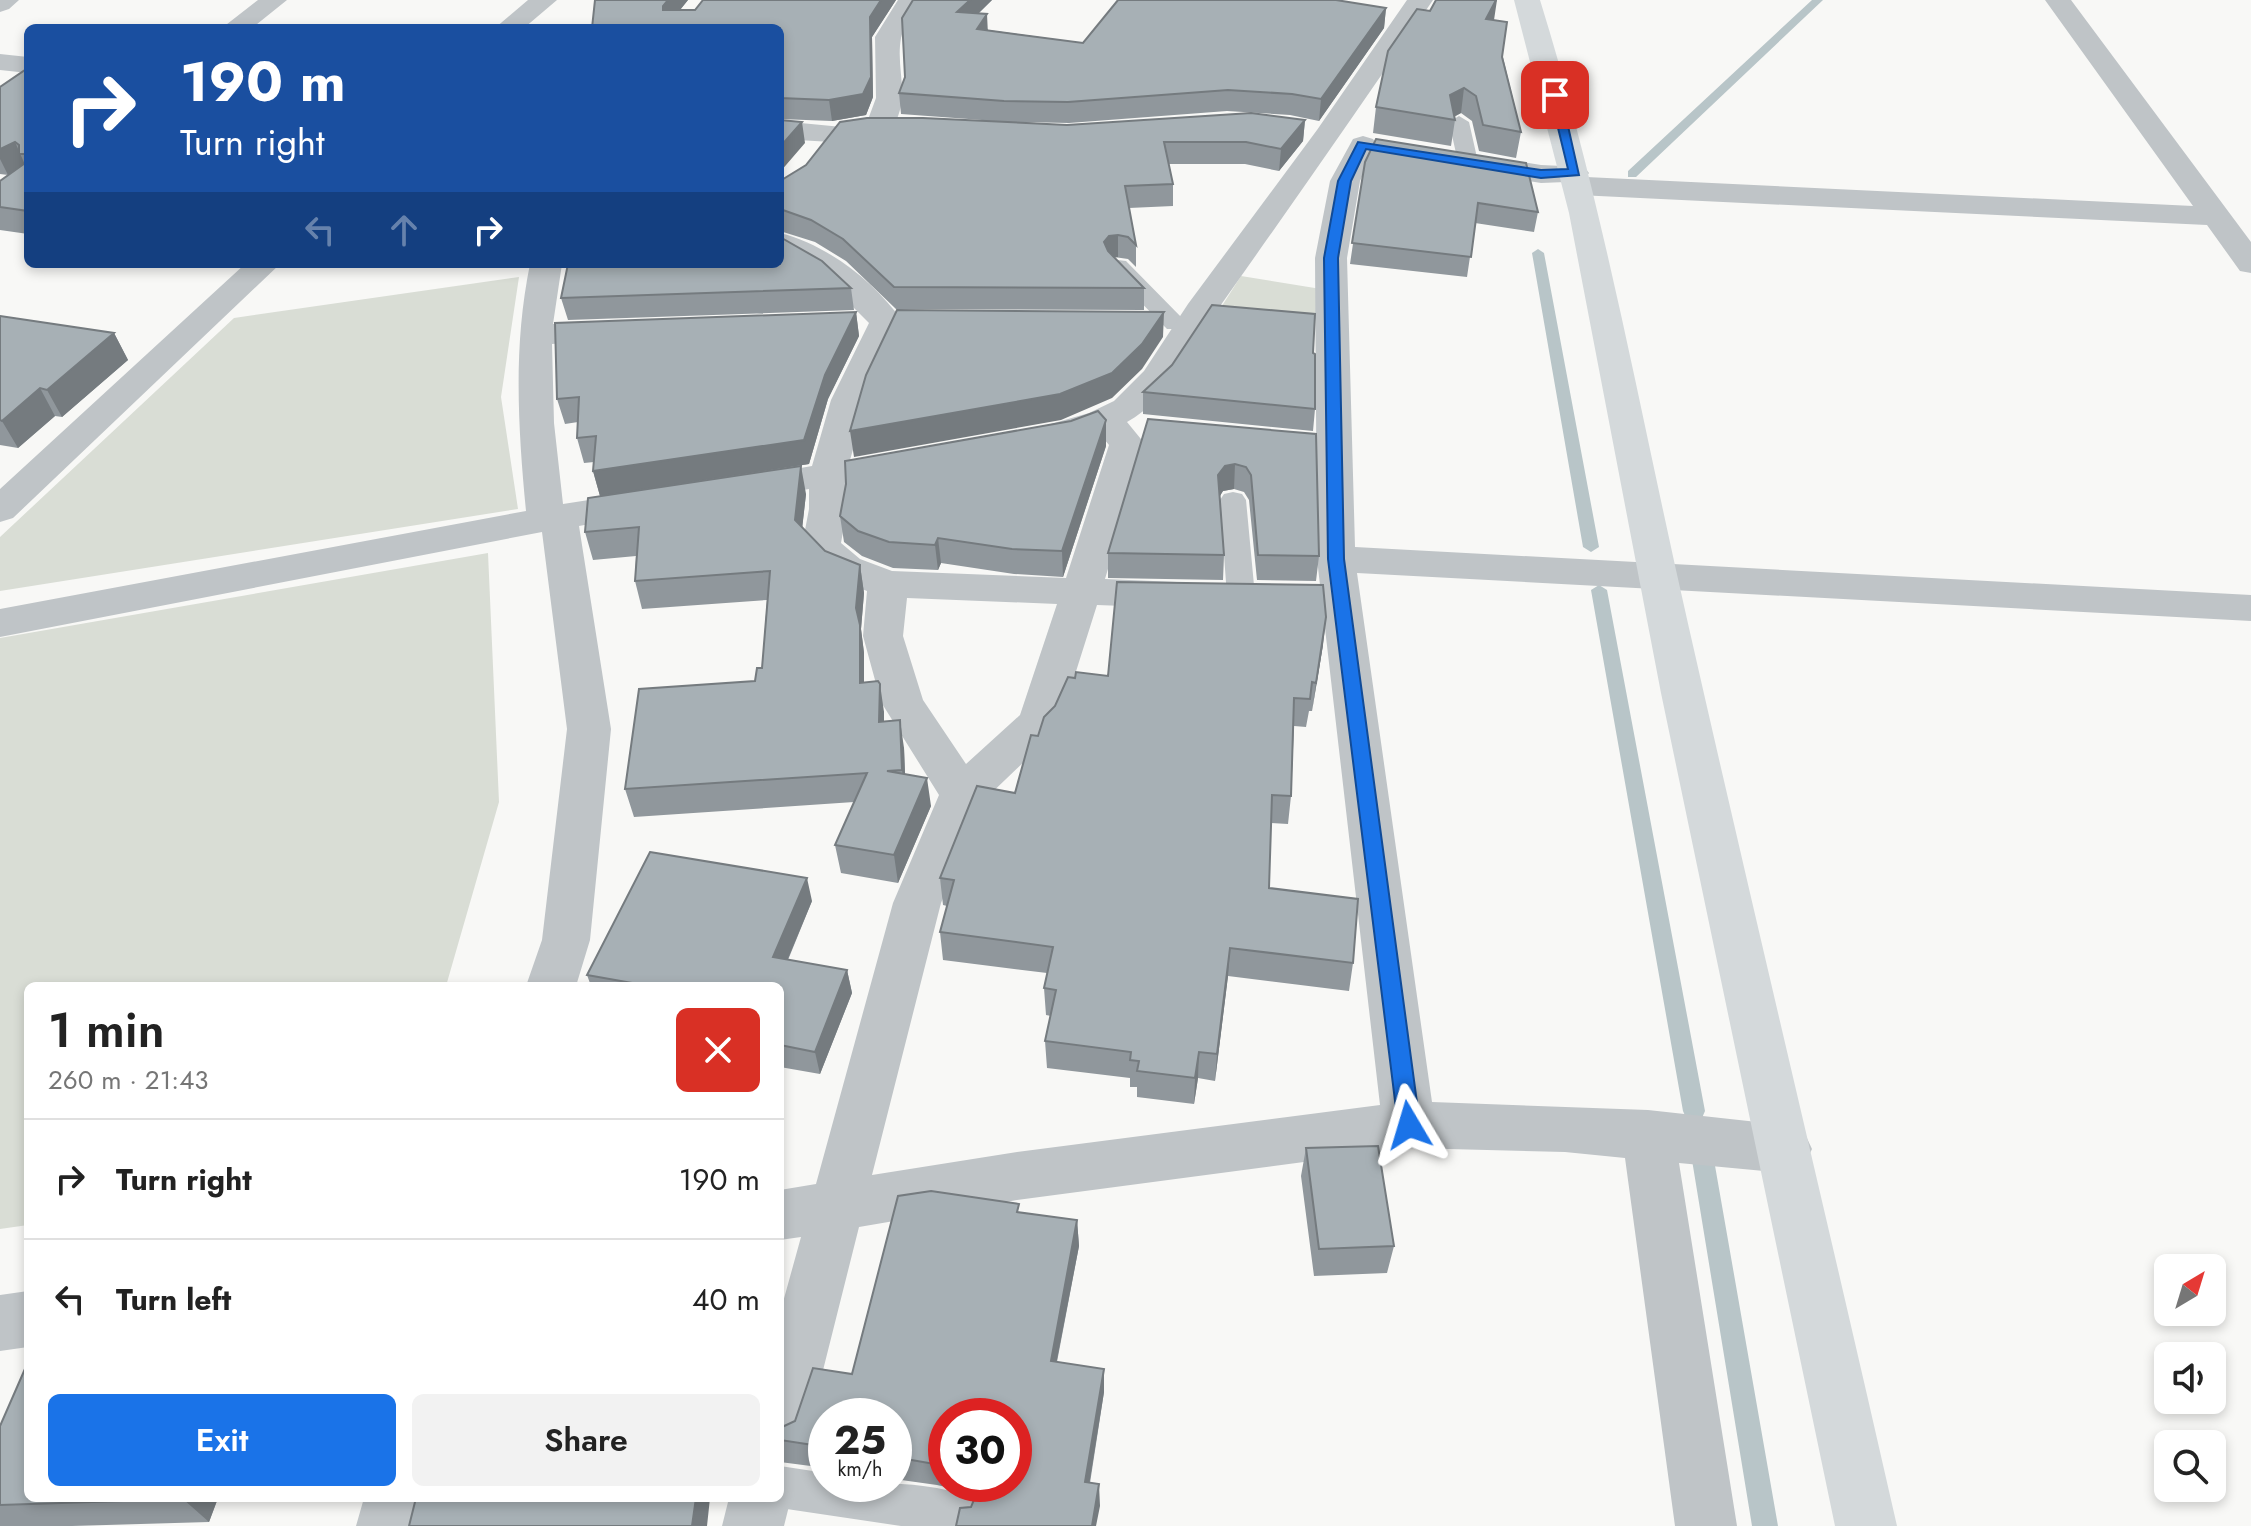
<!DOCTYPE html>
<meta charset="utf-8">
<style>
:root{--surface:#fff;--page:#f2f2f2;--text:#222;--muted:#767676;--line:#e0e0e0;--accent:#1a73e8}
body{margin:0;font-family:Jost,sans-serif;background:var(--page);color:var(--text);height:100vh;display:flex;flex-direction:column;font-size:30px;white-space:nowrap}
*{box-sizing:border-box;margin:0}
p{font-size:26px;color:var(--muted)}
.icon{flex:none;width:44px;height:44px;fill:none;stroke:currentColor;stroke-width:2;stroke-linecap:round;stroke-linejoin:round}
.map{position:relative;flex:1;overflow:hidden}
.details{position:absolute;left:24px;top:982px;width:760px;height:520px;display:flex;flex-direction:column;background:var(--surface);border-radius:12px;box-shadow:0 4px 12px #0003}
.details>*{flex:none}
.top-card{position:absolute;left:24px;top:24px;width:760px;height:244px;border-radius:12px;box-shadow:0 4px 12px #0003;background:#1a4fa0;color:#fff;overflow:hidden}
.needle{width:52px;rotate:38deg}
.tools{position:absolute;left:2154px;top:1254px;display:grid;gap:16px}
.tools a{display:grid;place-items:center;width:72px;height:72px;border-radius:12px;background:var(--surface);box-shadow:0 4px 12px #0003;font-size:40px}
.speed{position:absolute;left:808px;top:1398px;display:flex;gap:16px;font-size:40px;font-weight:700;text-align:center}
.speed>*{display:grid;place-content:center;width:104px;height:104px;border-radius:50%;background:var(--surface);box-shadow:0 4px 12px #0003;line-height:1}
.speed small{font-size:20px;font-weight:400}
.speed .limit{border:12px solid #d22;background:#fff;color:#111}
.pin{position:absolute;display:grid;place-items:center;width:68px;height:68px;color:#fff;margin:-34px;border-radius:16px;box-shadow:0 4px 12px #0006}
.me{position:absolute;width:88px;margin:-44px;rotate:353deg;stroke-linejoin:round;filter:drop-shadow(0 0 6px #0008)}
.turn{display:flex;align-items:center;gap:28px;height:168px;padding:0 24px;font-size:36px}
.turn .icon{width:104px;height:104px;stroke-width:2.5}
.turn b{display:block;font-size:56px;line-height:68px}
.lanes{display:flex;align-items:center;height:76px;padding:0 24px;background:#0003;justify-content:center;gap:40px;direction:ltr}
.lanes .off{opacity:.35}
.round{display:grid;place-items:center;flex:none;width:84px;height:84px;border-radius:12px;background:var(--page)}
.summary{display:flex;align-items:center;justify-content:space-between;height:136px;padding:0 24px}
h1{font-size:48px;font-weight:600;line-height:60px}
.cta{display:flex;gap:16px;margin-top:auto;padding:16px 24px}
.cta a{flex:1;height:92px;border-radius:12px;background:var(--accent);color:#fff;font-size:32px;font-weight:600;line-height:92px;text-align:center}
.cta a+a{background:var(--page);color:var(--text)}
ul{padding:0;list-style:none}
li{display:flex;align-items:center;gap:24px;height:120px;padding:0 24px;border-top:2px solid var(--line)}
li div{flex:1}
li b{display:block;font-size:30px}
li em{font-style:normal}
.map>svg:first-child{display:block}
.green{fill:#d9ddd5}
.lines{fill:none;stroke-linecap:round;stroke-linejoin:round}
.stream{fill:#b8c5c8;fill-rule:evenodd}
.lane{fill:#bfc4c7;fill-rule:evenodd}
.street{fill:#bfc4c7;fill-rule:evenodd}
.secondary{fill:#d4d9db;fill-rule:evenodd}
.wall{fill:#90979c;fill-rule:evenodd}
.shaded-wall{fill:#757b7f}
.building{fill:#a7b0b5;stroke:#757b7f;stroke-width:2}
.route{fill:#1a73e8;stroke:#114b97;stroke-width:2}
</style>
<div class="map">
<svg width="2251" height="1526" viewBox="0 0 2251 1526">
<rect width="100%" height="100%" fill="#f8f8f6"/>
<path class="green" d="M 1241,276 L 1321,289 L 1322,320 L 1220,309 Z
M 519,277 L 501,397 L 518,509 L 0,591 L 0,537 L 234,318 Z
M 488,553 L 499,802 L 446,986 L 28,986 L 28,1225 L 0,1229 L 0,638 Z"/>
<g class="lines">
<path class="stream" d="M 1812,0 L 1823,0 L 1636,177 L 1628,177 L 1628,171 Z
M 1538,249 L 1544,253 L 1599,547 L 1591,552 L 1583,547 L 1532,253 Z
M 1599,585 L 1607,590 L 1705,1111 L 1702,1118 L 1694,1120 L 1686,1118 L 1683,1111 L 1591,590 Z
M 1703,1150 L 1711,1153 L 1714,1160 L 1778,1526 L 1752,1526 L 1692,1160 L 1695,1153 Z"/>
<path class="lane" d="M 1459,116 L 1469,122 L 1478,162 L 1468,168 L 1458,162 L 1449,122 Z
M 1118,260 L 1126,261 L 1183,319 L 1186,324 L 1183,329 L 1167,329 L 1110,271 L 1107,266 L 1110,261 Z
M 1233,492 L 1242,494 L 1246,500 L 1255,596 L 1251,602 L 1241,605 L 1231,602 L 1227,596 L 1220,500 L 1224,494 Z
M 780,1466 L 826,1473 L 826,1484 C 875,1484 925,1479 972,1498 L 978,1513 L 973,1526 L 901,1526 L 780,1508 L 765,1502 L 763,1498 L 780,1498 Z"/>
<path class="street" d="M 0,0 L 19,0 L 9,9 L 0,12 Z
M 258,0 L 287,0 L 252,28 L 222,28 Z
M 528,0 L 557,0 L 524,28 L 495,28 Z
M 898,0 L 924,0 C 917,11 903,26 901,38 C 895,72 913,98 890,131 L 880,133 L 870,131 L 866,125 L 876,98 L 875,37 Z
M 1407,0 L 1433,0 C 1362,104 1290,207 1218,309 C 1190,348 1171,398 1127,422 L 1145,444 L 1105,579 L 1177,582 L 1191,586 L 1197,595 L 1191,604 L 1177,608 L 1097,605 L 1060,722 L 1054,733 L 981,803 L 941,903 L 872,1175 L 1017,1152 L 1380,1105 L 1317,559 L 1315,258 L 1330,181 L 1353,139 L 1363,136 L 1373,139 L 1377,145 L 1360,181 L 1347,258 L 1355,547 L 2251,595 L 2251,621 L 1357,573 L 1432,1102 L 1648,1110 L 1785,1125 L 1804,1132 L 1812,1149 L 1804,1166 L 1785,1173 L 1679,1163 L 1737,1526 L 1675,1526 L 1625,1158 L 1565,1152 L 1409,1148 L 1017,1200 L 859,1227 L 810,1422 L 801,1443 L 780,1452 L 780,1313 L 801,1237 L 780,1240 L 780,1190 L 816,1184 L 893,903 L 939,795 L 881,702 L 863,636 L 867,591 L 832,577 L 802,546 L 809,509 L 809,489 L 746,499 L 733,496 L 727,488 L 733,480 L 812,466 L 831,400 L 869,323 L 827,281 L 780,254 L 780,233 C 828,245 875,282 903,322 L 867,400 L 850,460 L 903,451 L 916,454 L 921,462 L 916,470 L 846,483 L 847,509 L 841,543 L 860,559 L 892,571 L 1066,578 L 1109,445 L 1099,433 L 1050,447 L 1037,444 L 1032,436 L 1037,428 L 1089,413 L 1114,401 L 1144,371 L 1188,304 L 1317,130 ZM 907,598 L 1057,604 L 1020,715 L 966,764 L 923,700 L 903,636 Z
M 2045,0 L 2071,0 L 2251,242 L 2251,273 L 2240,271 L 2207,225 L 1578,195 L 1567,192 L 1563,186 L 1566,182 L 1541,183 L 1470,172 L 1460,169 L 1455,163 L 1460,157 L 1470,154 L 1541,165 L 1584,167 L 1589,173 L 1586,177 L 2193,206 Z
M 0,54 L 28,57 L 28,73 L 0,70 Z
M 780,121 L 842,127 L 846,133 L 842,139 L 832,142 L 780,139 Z
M 245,264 L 280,264 L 13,518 L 0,522 L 0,489 Z
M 530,264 L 562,264 L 553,324 L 616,322 L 628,325 L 633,332 L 628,339 L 552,344 L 554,423 L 563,504 L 647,491 L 660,495 L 666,503 L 660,511 L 579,526 L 611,729 L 590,940 L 576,986 L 526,986 L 542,940 L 567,729 L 542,532 L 0,637 L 0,609 L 526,511 C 518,427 513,347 530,264 Z
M 28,1291 L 28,1347 L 0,1351 L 0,1295 Z
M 780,1475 L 791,1498 L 784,1526 L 722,1526 L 729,1498 L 780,1498 Z
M 364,1498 L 426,1498 L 418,1526 L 356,1526 Z"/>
<path class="secondary" d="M 1514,0 L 1540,0 C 1604,206 1641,418 1689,628 C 1757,928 1829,1226 1897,1526 L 1835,1526 L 1661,693 L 1569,213 Z"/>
</g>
<path class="wall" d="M 595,0 L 688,0 L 680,10 L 695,10 L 703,0 L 896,0 L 872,37 L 873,97 L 866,115 L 832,121 L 780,119 L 780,28 Z
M 913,0 L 992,0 L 978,14 L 988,30 L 1083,43 L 1386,8 L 1384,28 L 1319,121 L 1290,115 L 1227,111 L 1069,123 L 1021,122 L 1067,125 L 1305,120 L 1303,141 L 1279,171 L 1245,164 L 1169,164 L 1173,184 L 1173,206 L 1129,208 L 1136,245 L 1136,267 L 1128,259 L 1114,257 L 1144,288 L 1144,310 L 896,309 L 846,261 L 815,242 L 780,231 L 780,181 L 982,120 L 901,114 L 899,93 L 905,77 Z
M 1494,20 L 1521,132 L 1516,158 L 1479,151 L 1472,121 L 1461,113 L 1454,117 L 1455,120 L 1451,146 L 1373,133 L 1376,107 Z
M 28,68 L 28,234 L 0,230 L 0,181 L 8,175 L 0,174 L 0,87 Z
M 1365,162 L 1538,212 L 1534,232 L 1475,223 L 1467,277 L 1350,264 Z
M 567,271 L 851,288 L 854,310 L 568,320 L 561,298 Z
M 856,312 L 859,336 L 828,399 L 809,464 L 600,496 L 593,471 L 594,462 L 584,463 L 577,438 L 578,422 L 565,424 L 557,399 Z
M 0,316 L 114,333 L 128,360 L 62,417 L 55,416 L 18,448 L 0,445 Z
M 1143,392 L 1315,409 L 1313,431 L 1143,414 Z
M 1148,419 L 1316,434 L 1319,556 L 1316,581 L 1257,580 L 1249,500 L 1244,492 L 1234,489 L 1223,491 L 1220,496 L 1224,555 L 1223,580 L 1108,578 L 1108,553 Z
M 1106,446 L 1063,577 L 1014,574 L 941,563 L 938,570 L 893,568 L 862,556 L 844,542 L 840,516 Z
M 806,494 L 802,528 L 825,551 L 860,565 L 864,593 L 861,629 L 864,653 L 864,682 L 884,712 L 884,721 L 904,748 L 905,775 L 931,806 L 898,883 L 841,873 L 835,845 L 854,802 L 634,817 L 625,789 L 755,681 L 762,668 L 767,600 L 642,609 L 635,581 L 636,556 L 593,560 L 585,532 Z
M 1323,645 L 1312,711 L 1309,711 L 1306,727 L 1294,726 L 1291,796 L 1288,824 L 1271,823 L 1269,888 L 1353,963 L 1349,991 L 1228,976 L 1215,1081 L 1198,1078 L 1194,1104 L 1137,1097 L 1137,1087 L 1130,1087 L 1130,1078 L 1047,1068 L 1045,1041 L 1051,1016 L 1046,1015 L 1044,988 L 1047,973 L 943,960 L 940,932 L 947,906 L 943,905 L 940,878 L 1015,793 L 1038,736 L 1055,706 L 1075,678 L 1108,676 Z
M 812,901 L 788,960 L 847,970 L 852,993 L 820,1074 L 780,1067 L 780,986 L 591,986 L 587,975 Z
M 1306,1148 L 1394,1246 L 1387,1273 L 1314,1276 L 1301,1176 Z
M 1019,1212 L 1077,1220 L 1079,1246 L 1057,1362 L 1104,1392 L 1090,1483 L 1100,1506 L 971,1507 L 974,1499 L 972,1493 L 937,1485 L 894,1479 L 894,1416 L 826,1416 L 826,1468 L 780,1462 L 780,1428 L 795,1421 L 852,1374 ZM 946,1416 L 1014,1484 L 946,1484 Z
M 0,1426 L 218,1498 L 209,1522 L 72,1526 L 0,1526 Z"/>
<path class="shaded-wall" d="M 668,0 L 688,0 L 667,26 L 663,6 Z
M 881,0 L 896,0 L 872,37 L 873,97 L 866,115 L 832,121 L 829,100 L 870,17 Z
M 970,0 L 992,0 L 959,32 L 957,12 Z
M 1496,0 L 1497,0 L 1494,20 L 1486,19 Z
M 1386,8 L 1384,28 L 1319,121 L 1321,99 Z
M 987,14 L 988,35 L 977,29 Z
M 1464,88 L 1461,113 L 1449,119 L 1450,95 Z
M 1305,120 L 1303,141 L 1279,171 L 1281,149 Z
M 802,122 L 805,143 L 780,172 L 780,147 Z
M 15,142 L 26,167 L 8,175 L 0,159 L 0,149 Z
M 1118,235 L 1118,257 L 1110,258 L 1104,242 L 1109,236 Z
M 856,312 L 859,336 L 828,399 L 809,464 L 600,496 L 593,471 L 825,375 Z
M 1164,312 L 1163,337 L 1142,369 L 1112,398 L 1061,420 L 854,457 L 850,431 Z
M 114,333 L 128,360 L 62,417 L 47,390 Z
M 40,388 L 55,416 L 18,448 L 2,421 Z
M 1106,420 L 1106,446 L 1063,577 L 1062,551 Z
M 1235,464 L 1234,489 L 1223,491 L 1217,500 L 1218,475 L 1225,466 Z
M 801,466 L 806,494 L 800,548 L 795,520 Z
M 938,538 L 941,563 L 938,570 L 935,545 Z
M 860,565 L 864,593 L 861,629 L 864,653 L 864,711 L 860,683 L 856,608 Z
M 1326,617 L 1323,645 L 1312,711 L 1316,683 Z
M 880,684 L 884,712 L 884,749 L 879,722 Z
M 900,720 L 904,748 L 906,798 L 902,770 Z
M 927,778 L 931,806 L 898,883 L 894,855 Z
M 807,878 L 812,901 L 779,980 L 773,957 Z
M 1230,948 L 1228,976 L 1215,1081 L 1217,1054 Z
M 847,970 L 852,993 L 820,1074 L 815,1052 Z
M 1199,1052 L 1198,1078 L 1194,1104 L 1195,1078 Z
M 1077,1220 L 1079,1246 L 1052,1385 L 1051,1361 Z
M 1104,1369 L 1104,1392 L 1086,1504 L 1085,1482 Z
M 1099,1484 L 1100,1506 L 1096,1526 L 1092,1526 Z
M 183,1498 L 218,1498 L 209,1522 L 183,1499 Z
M 696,1498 L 710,1498 L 707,1526 L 692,1526 Z"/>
<path class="building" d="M 595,0 L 668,0 L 663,6 L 663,10 L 695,10 L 703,0 L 881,0 L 870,17 L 871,77 L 863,94 L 829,100 L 780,98 L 780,28 L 592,28 Z
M 913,0 L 970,0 L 957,12 L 987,14 L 977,29 L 1083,43 L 1118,0 L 1336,0 L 1386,8 L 1321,99 L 1292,94 L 1228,90 L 1068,102 L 1004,101 L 899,93 L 905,77 L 902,18 Z
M 1436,0 L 1496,0 L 1486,19 L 1507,22 L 1502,57 L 1521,132 L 1483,125 L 1476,96 L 1464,88 L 1450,95 L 1455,120 L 1376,107 L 1388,51 L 1417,9 L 1430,11 Z
M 28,68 L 28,154 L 19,154 L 19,145 L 15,142 L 0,149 L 0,87 Z
M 1251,113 L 1305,120 L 1281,149 L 1246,142 L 1164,142 L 1173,184 L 1125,186 L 1136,245 L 1128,237 L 1118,235 L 1109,236 L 1104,242 L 1108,251 L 1144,288 L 894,287 L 843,239 L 811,220 L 780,209 L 780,181 L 806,165 L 840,122 L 867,118 L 923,118 L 1067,125 Z
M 780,120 L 802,122 L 780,147 Z
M 1376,139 L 1526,163 L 1538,212 L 1478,203 L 1471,257 L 1352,243 L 1365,162 Z
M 28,161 L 28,211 L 0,207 L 0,181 Z
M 780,237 L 822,261 L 851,288 L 561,298 L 568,264 L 780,264 Z
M 1212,305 L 1315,314 L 1313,353 L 1315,354 L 1315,409 L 1143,392 L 1172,365 Z
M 897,310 L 1164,312 L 1142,344 L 1112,373 L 1060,394 L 850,431 L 866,375 Z
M 856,312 L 825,375 L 804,440 L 593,471 L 596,436 L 577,438 L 579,397 L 557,399 L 555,323 Z
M 0,316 L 114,333 L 47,390 L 40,388 L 2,421 L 0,420 Z
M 1098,411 L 1106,420 L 1062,551 L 1012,549 L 938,538 L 935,545 L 889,542 L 858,531 L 840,516 L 846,484 L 845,461 L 1071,421 Z
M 1148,419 L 1316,434 L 1319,556 L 1258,555 L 1251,475 L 1246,467 L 1235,464 L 1225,466 L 1218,475 L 1224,555 L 1108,553 Z
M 801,466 L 795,520 L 825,551 L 860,565 L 856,608 L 860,625 L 860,683 L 878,681 L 880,684 L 879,722 L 900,720 L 902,770 L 887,771 L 927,778 L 894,855 L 835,845 L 867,773 L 625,789 L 639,689 L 755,681 L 757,668 L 762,668 L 770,571 L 635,581 L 639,527 L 585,532 L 588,498 Z
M 1117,582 L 1323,585 L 1326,617 L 1316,683 L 1312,682 L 1310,699 L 1294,698 L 1291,796 L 1272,795 L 1269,888 L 1358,899 L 1353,963 L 1230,948 L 1217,1054 L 1199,1052 L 1195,1078 L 1137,1071 L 1139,1061 L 1130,1060 L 1131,1052 L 1045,1041 L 1056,990 L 1044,988 L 1053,947 L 940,932 L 954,880 L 940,878 L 977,786 L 1015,793 L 1031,735 L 1038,736 L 1044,717 L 1055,706 L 1068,677 L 1075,678 L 1076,672 L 1108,676 Z
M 650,852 L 807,878 L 773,957 L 847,970 L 815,1052 L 780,1045 L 780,986 L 649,986 L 587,975 Z
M 1378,1146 L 1394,1246 L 1319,1249 L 1306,1148 Z
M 931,1191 L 1019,1204 L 1017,1212 L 1077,1220 L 1051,1361 L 1104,1369 L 1085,1482 L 1099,1484 L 1092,1526 L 956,1526 L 960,1508 L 971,1507 L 977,1492 L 973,1484 L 1014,1484 L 1014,1416 L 946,1416 L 946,1466 L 894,1457 L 894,1416 L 826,1416 L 826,1447 L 780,1440 L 780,1428 L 795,1421 L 813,1368 L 852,1374 L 898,1196 Z
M 28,1362 L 28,1498 L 183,1498 L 183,1499 L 0,1505 L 0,1426 Z
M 416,1498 L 696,1498 L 692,1526 L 409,1526 Z"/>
<path class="route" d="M 1555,92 L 1561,95 L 1579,175 L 1541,178 L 1366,149 L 1351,181 L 1338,258 L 1344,559 L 1420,1125 L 1416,1132 L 1409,1135 L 1401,1132 L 1398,1125 L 1328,559 L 1324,258 L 1338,181 L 1358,142 L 1541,170 L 1568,169 L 1550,95 Z"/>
</svg>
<div class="tools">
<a><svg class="needle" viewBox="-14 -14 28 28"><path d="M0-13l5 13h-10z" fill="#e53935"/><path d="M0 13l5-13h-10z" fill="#767676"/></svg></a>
<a><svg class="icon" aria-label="sound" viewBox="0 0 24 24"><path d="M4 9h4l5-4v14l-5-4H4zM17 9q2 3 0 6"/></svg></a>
<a><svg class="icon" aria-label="search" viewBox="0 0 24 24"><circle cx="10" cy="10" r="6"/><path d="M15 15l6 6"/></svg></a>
</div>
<div class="speed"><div>25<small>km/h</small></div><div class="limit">30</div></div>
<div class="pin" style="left:1555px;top:95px;background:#d93025"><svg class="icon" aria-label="arrive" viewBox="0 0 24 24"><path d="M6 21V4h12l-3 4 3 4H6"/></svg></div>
<svg class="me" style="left:1409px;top:1125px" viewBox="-20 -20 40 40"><path d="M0-17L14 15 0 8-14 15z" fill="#1a73e8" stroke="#fff" stroke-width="4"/></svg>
<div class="top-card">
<div class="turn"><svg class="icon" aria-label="right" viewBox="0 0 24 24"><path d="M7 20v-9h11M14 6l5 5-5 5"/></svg><div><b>190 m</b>Turn right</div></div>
<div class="lanes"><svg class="icon off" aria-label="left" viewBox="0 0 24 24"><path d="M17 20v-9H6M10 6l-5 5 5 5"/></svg><svg class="icon off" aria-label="ahead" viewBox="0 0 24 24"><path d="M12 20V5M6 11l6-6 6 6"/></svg><svg class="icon" aria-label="right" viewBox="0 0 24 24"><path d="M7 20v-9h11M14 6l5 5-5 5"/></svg></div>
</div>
<section class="details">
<div class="summary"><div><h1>1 min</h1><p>260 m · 21:43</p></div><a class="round" style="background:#d93025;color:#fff"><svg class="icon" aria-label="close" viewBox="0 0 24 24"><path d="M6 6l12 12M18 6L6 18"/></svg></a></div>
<ul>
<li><svg class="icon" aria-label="right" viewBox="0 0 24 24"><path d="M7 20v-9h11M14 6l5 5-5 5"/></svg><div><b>Turn right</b></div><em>190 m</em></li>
<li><svg class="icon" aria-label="left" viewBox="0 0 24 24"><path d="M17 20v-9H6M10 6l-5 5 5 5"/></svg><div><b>Turn left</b></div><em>40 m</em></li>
</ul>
<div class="cta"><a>Exit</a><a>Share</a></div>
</section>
</div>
